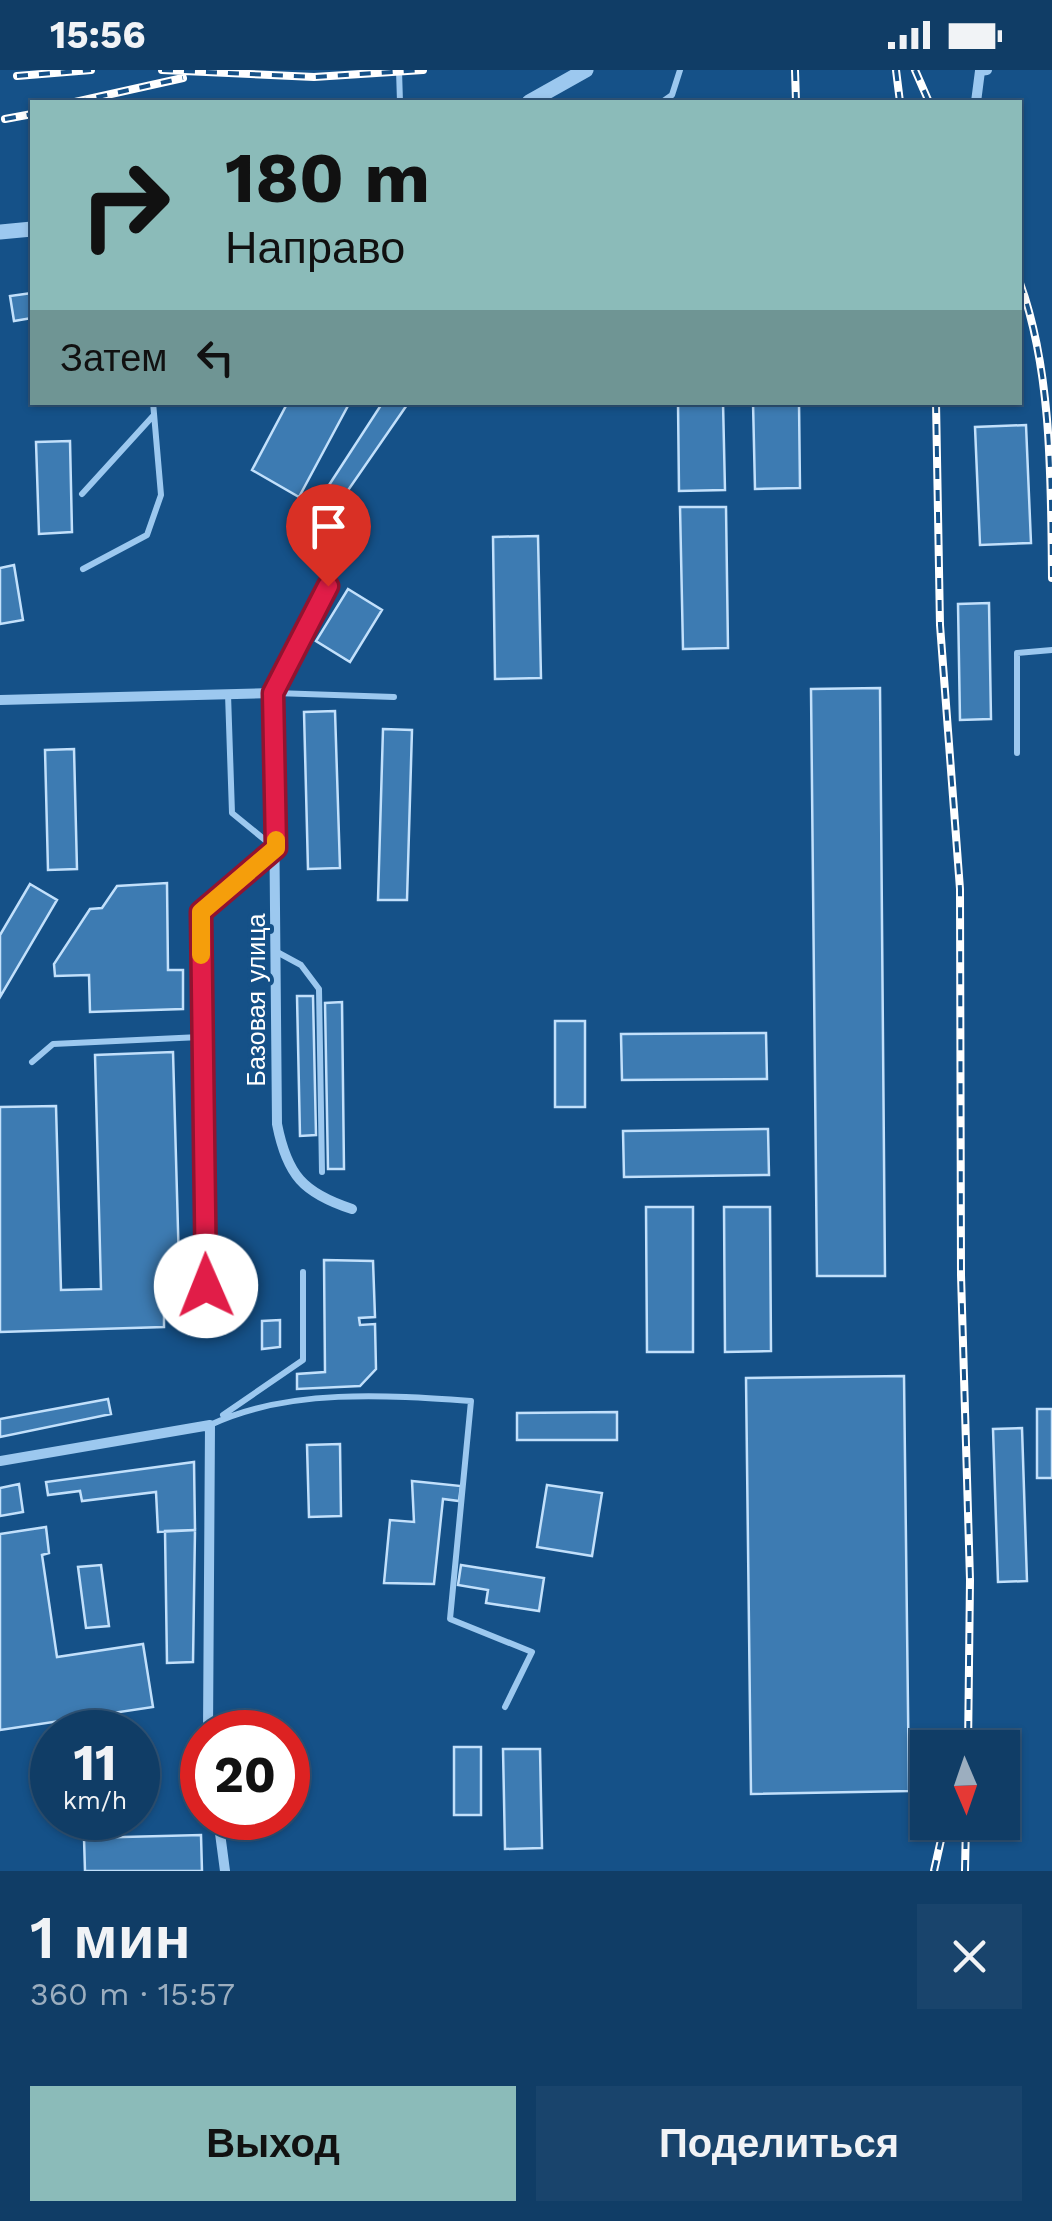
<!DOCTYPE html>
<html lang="ru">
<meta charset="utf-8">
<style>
:root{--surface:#103d66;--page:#19446c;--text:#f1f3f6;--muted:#9caebf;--line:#30567a;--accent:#8bbbb9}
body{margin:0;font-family:"Work Sans",sans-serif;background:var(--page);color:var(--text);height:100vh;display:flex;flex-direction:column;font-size:38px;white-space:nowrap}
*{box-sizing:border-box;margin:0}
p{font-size:32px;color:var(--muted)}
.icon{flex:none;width:55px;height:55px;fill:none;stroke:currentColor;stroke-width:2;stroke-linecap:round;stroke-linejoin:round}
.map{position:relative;height:1801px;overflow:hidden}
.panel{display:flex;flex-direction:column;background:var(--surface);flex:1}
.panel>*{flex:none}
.guide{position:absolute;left:30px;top:30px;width:992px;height:305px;border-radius:0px;box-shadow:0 2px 8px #0004,0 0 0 2px var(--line);background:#8bbbb9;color:#111;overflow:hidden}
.needle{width:65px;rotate:178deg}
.fabs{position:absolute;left:910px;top:1660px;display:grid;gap:20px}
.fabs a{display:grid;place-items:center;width:110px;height:110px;border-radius:0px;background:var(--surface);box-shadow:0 2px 8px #0004,0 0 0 2px var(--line);font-size:50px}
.speed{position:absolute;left:30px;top:1640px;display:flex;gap:20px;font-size:50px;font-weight:700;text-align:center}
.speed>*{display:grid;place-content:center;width:130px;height:130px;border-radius:50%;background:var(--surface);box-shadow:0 2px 8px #0004,0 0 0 2px var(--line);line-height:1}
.speed small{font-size:25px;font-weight:400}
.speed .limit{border:15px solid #d22;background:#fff;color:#111}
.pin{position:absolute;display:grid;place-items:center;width:85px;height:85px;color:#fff;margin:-102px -42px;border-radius:50% 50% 50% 0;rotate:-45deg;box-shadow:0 0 10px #0007}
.pin .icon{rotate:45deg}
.me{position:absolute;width:110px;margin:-55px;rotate:359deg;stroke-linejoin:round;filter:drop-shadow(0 0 8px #0008)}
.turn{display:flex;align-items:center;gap:35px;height:210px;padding:0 30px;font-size:45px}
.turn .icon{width:130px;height:130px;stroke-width:2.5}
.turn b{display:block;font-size:70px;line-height:85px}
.then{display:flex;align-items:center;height:95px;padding:0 30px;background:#0003;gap:20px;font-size:38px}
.round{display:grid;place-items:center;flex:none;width:105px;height:105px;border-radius:0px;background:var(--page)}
.head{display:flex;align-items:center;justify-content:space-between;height:170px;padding:0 30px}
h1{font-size:60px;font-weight:600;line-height:75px}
.cta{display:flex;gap:20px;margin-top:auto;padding:20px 30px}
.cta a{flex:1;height:115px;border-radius:0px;background:var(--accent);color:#111;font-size:40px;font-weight:600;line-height:115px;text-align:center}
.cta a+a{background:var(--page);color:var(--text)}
.status{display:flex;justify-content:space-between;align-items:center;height:70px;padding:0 50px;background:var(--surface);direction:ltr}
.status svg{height:28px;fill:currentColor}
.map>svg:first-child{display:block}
.building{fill:#3d7bb2;stroke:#c2e0fb;stroke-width:2.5}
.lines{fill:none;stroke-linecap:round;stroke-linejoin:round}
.service{stroke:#9cc8ef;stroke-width:6}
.minor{stroke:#9cc8ef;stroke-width:10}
.tertiary{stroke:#9cc8ef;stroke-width:15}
.rail-casing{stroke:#fff;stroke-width:8}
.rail{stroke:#155188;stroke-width:4;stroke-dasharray:11;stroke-linecap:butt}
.route-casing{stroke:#92132f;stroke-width:25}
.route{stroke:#e11d48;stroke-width:18}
.slow{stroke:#f59e0b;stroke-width:18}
.labels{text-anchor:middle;stroke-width:8;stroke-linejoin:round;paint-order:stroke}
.street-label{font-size:25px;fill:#fff;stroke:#155188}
</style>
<div class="status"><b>15:56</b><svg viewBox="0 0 49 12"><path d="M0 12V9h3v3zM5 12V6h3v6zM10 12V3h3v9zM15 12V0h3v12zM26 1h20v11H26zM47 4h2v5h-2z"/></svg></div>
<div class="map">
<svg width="1052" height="1801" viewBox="0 0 1052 1801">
<rect width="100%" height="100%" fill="#155188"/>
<path class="building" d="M 32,223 L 32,248 L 14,251 L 10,226 Z
M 288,332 L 350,332 L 299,427 L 252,400 Z
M 383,332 L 409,332 L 333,442 L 318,432 Z
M 678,332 L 723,332 L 725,420 L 679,421 Z
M 753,332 L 799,332 L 800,418 L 755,419 Z
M 1026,355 L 1031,473 L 980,475 L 975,357 Z
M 70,371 L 72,462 L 39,464 L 36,372 Z
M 680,437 L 726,437 L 728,578 L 683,579 Z
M 538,466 L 541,608 L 495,609 L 493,467 Z
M 14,495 L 23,550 L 0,554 L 0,498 Z
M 348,519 L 382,540 L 350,592 L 316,571 Z
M 989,533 L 991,649 L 960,650 L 958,534 Z
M 880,618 L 885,1206 L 817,1206 L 811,619 Z
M 335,641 L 340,798 L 308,799 L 304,642 Z
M 383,659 L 412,660 L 407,830 L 378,830 Z
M 74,679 L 77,799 L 48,800 L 45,680 Z
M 167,813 L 168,900 L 183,900 L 183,939 L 90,942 L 89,905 L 55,906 L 54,894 L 90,839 L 102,838 L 117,816 Z
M 30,814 L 57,830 L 0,927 L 0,865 Z
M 297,926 L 313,926 L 316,1065 L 300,1066 Z
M 342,932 L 344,1099 L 328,1099 L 325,933 Z
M 555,951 L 585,951 L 585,1037 L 555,1037 Z
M 766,963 L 767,1009 L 622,1010 L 621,964 Z
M 173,982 L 180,1230 L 164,1230 L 164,1257 L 0,1262 L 0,1037 L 56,1036 L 61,1220 L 101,1219 L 95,985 Z
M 768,1059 L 769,1105 L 624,1107 L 623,1061 Z
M 646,1137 L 693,1137 L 693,1282 L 647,1282 Z
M 724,1137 L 770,1137 L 771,1281 L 725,1282 Z
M 324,1190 L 373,1191 L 375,1247 L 359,1248 L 360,1255 L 375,1254 L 376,1299 L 360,1316 L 297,1319 L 297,1304 L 325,1302 Z
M 280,1250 L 280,1277 L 262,1279 L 262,1251 Z
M 904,1306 L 909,1721 L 751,1724 L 746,1308 Z
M 108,1329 L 111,1344 L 0,1367 L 0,1349 Z
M 1037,1339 L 1052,1339 L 1052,1408 L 1037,1408 Z
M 617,1342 L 617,1370 L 517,1370 L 517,1343 Z
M 1022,1358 L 1027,1511 L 998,1512 L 993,1359 Z
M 340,1374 L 341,1446 L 309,1447 L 307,1375 Z
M 194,1392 L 195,1460 L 158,1462 L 156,1422 L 82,1431 L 80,1421 L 48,1425 L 46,1412 Z
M 412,1411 L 461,1416 L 459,1431 L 443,1429 L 434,1514 L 384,1513 L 390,1450 L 414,1452 Z
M 19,1414 L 23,1442 L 0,1446 L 0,1418 Z
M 547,1415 L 602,1423 L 592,1486 L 537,1477 Z
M 46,1457 L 49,1483 L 42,1485 L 57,1587 L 143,1574 L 153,1637 L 0,1660 L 0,1464 Z
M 195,1460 L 193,1592 L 167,1593 L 165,1461 Z
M 101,1495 L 109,1556 L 86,1558 L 78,1497 Z
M 461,1495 L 544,1508 L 539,1541 L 486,1533 L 488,1520 L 458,1515 Z
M 454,1677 L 481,1677 L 481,1745 L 454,1745 Z
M 503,1679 L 540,1679 L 542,1778 L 505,1779 Z
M 201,1765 L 202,1801 L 85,1801 L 84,1768 Z"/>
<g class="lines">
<path class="service" d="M 399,0 L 400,32
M 662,32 L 672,25 L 680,0
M 82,424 L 153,346
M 83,499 L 147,465 L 161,425 L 153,332
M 275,623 L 394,627
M 1017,683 L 1017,583 L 1052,580
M 277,882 L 301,895 L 319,919 L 322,1102
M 32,992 L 53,974 L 200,967
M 206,1216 L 201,842 L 276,779 L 232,743 L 228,624
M 223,1345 L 303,1290 L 303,1202
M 210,1355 C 288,1318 387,1325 471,1331 L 450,1549 L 532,1582 L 505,1637"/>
<path class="minor" d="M 976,32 L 980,1 L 987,0
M 328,516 L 273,623 L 277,1054 C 287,1105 303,1123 352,1139
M 0,630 L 273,623
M 0,1391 L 210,1355 L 208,1662
M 218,1748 L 225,1801"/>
<path class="tertiary" d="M 529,32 L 586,0
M 0,162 L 32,159"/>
<defs>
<path id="rail" d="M 162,0 L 314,7 L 423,0
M 795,0 L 796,32
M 896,0 L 900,32
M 915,0 L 929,32
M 17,6 L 91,0
M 75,32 L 183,8
M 5,49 L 32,44
M 1020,213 C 1052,301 1051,411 1052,508
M 936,332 L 940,555 L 960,819 L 961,1205 L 970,1510 L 968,1678
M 934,1801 L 945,1752
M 965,1801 L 966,1752"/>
</defs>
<use href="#rail" class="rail-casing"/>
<use href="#rail" class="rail"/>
</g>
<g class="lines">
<defs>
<path id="route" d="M 206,1216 L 201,842 L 276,778 L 273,623 L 328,516"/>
</defs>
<use href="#route" class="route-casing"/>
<use href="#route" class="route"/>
<path class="slow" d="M 201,885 L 201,842 L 276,778 L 276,770"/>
</g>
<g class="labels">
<g class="street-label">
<text transform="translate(256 930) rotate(-90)" y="9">Базовая улица</text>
</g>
</g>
</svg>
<div class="fabs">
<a><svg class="needle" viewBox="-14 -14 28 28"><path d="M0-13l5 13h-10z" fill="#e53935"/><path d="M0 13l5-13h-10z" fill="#9caebf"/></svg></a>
</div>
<div class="speed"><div>11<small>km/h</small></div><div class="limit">20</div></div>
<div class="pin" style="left:328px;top:516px;background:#d93025"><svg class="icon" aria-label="arrive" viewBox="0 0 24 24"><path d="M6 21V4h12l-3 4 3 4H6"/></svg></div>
<svg class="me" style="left:206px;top:1216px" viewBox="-20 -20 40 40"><circle r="19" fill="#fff"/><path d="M0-13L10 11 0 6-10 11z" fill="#e11d48"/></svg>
<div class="guide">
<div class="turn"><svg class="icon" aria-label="right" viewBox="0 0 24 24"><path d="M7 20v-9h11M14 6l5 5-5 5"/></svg><div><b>180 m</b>Направо</div></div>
<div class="then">Затем<svg class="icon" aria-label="left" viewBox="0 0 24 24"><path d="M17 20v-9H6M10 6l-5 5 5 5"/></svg></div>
</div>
</div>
<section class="panel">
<div class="head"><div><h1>1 мин</h1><p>360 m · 15:57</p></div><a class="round"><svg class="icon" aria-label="close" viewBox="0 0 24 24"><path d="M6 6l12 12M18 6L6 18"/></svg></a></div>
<div class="cta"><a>Выход</a><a>Поделиться</a></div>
</section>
